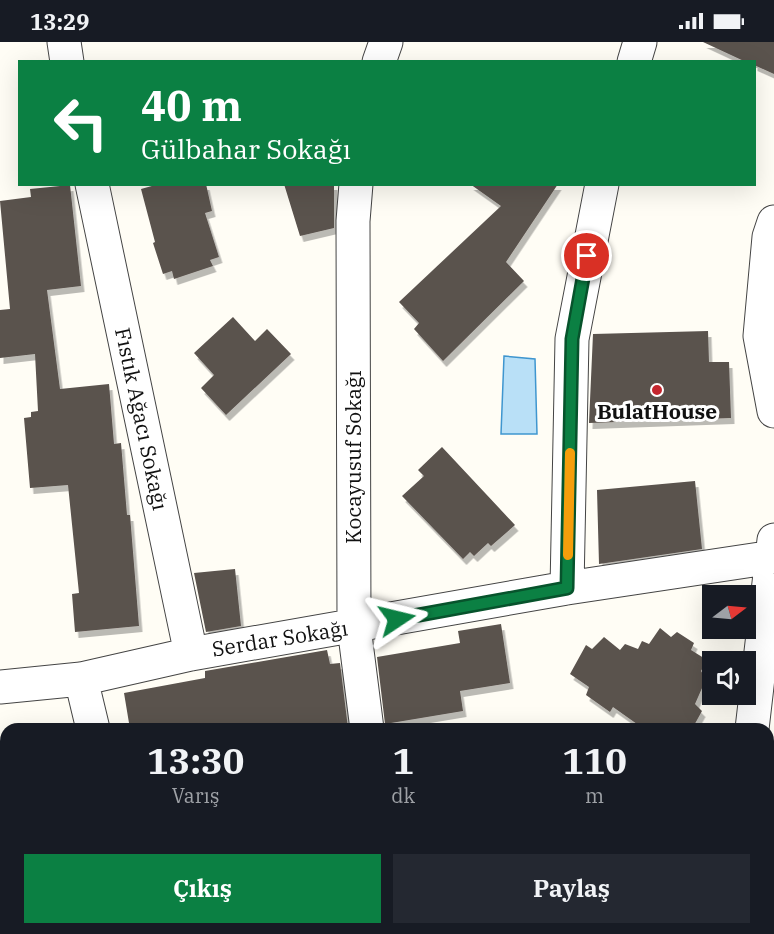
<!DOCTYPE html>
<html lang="tr">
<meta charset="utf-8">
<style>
:root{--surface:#171b24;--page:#242831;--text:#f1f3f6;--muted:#9ea1a6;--accent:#0b8043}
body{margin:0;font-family:"IBM Plex Serif",serif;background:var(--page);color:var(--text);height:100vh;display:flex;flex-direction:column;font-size:22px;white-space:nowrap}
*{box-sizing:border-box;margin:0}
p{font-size:20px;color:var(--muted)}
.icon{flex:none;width:33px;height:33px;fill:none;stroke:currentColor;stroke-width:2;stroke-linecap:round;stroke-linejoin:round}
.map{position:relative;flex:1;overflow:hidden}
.drawer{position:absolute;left:0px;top:681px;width:774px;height:212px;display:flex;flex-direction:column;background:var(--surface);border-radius:18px 18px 0 0;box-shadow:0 6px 24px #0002}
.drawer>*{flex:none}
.top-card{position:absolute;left:18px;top:18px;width:738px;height:126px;border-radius:0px;box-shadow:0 6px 24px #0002;background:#0b8043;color:#fff;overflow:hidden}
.needle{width:39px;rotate:74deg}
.buttons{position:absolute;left:702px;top:543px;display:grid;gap:12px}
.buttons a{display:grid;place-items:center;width:54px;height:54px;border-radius:0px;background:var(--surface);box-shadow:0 6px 24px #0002;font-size:30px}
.pin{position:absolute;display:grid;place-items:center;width:51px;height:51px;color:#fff;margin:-26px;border:3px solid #fff;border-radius:50%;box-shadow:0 2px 6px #0007}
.me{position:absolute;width:66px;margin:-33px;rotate:80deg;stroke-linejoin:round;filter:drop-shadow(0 0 4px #0008)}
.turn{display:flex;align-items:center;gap:21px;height:126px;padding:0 24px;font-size:27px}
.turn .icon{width:78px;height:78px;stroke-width:2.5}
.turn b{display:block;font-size:42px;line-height:51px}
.eta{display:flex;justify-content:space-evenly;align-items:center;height:102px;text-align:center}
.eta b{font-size:36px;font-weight:700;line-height:42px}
.primary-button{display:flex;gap:12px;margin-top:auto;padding:12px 24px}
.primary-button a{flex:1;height:69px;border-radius:0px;background:var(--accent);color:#fff;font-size:24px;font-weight:700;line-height:69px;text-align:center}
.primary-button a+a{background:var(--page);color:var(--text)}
.status{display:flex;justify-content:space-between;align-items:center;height:42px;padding:0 30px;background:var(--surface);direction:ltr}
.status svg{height:16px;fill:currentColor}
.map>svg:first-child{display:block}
.water{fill:#b9e0f7;stroke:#3f96cf;stroke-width:1.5}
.building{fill:#5a524d;filter:url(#shadow)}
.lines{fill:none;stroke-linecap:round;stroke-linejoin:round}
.street-casing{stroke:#444;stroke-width:35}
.street{stroke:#fff;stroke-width:33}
.route-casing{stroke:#07532c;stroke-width:15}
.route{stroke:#0b8043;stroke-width:10}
.slow{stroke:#f59e0b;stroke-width:10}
.poi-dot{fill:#c4262e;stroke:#fff;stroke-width:2}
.labels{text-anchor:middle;stroke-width:6;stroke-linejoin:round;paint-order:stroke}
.poi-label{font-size:21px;font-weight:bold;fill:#111;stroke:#fff}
.street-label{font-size:21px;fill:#111;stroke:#fff}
</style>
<div class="status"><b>13:29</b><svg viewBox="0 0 49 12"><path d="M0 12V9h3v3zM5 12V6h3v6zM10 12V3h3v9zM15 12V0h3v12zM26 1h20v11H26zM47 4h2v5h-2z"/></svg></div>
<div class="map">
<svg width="774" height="892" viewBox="0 0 774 892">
<defs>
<filter id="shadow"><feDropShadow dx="3.5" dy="6" stdDeviation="0" flood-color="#0004"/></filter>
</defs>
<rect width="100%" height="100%" fill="#fffdf5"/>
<path class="water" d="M 504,314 L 535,317 L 537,392 L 501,392 Z"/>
<path class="building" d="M 703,0 L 774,0 L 774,32 L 754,23 L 754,20 L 746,20 Z
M 159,142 L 206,142 L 212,169 L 205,171 L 219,215 L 210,218 L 213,224 L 174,237 L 172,229 L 163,232 L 153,201 L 155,200 L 141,147 Z
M 284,142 L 334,142 L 334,186 L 300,194 Z
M 470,142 L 558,142 L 506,220 L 524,239 L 443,319 L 414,287 L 419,281 L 399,260 L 501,164 Z
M 70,143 L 81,244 L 47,248 L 60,347 L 109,342 L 114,402 L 121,401 L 127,473 L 130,473 L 139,584 L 75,590 L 72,552 L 79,551 L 68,443 L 30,446 L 24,376 L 31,375 L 31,370 L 38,369 L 35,312 L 0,316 L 0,268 L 10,267 L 0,159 L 31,155 L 30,147 Z
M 233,275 L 255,299 L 267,287 L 291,312 L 226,373 L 201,346 L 214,333 L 194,311 Z
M 708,289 L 709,320 L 729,320 L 731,376 L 589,381 L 593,292 Z
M 442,405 L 515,483 L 491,504 L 488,501 L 474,514 L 470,510 L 463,517 L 402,454 L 424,434 L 418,428 Z
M 695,439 L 702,507 L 599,522 L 597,448 Z
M 235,527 L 241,584 L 206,590 L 194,531 Z
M 501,582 L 510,641 L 460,649 L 463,669 L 385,682 L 377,615 L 460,601 L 458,589 Z
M 660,586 L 671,595 L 677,590 L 694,601 L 691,608 L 707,618 L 701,629 L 706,637 L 695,662 L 702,669 L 692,687 L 644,687 L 613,665 L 610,670 L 586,653 L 589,645 L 570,632 L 586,603 L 592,607 L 604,595 L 620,608 L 625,602 L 638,607 L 642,599 L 649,602 Z
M 327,608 L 330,622 L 340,621 L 348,686 L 130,687 L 124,651 L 205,636 L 205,629 Z"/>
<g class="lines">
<defs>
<path id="street" d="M 64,0 L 67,20
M 379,20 L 386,0
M 634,20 L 640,0
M 92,142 L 191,612
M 356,142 L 353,179 L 354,585 L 367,687
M 774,180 L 769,195 L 760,294 L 774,369
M 567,546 L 572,297 L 602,142
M 81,637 L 93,687
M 0,645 L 81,637 L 191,612 L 567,546 L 773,515
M 752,687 L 774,498
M 768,789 L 774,791
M 149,886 L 151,892
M 398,886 L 399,892
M 515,892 L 524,886
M 728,892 L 728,886"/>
</defs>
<use href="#street" class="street-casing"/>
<use href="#street" class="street"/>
</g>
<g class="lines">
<defs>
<path id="route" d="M 397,577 L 567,546 L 572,297 L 587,214"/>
</defs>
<use href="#route" class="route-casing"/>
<use href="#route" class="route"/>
<path class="slow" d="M 568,513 L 570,411"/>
</g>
<circle class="poi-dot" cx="657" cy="348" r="6"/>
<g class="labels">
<g class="poi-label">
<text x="657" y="377">BulatHouse</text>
</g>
<g class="street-label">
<text transform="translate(141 377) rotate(78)" y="7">Fıstık Ağacı Sokağı</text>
<text transform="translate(354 415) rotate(-90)" y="7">Kocayusuf Sokağı</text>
<text transform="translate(280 597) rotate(-9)" y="7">Serdar Sokağı</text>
</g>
</g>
</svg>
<div class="buttons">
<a><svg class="needle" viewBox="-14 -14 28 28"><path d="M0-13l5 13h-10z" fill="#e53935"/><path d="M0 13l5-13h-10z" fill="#9ea1a6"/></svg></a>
<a><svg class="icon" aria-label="sound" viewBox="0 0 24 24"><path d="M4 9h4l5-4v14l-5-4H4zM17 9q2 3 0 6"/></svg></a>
</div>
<div class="pin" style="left:587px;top:214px;background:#d93025"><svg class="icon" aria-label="arrive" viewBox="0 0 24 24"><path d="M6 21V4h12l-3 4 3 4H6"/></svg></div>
<svg class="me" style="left:397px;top:577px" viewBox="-20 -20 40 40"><path d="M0-17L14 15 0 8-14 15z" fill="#0b8043" stroke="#fff" stroke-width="4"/></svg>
<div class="top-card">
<div class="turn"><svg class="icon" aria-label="left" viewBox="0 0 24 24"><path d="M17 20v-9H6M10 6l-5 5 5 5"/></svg><div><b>40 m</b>Gülbahar Sokağı</div></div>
</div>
<section class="drawer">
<div class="eta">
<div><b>13:30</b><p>Varış</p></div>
<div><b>1</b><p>dk</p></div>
<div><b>110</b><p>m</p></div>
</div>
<div class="primary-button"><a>Çıkış</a><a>Paylaş</a></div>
</section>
</div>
